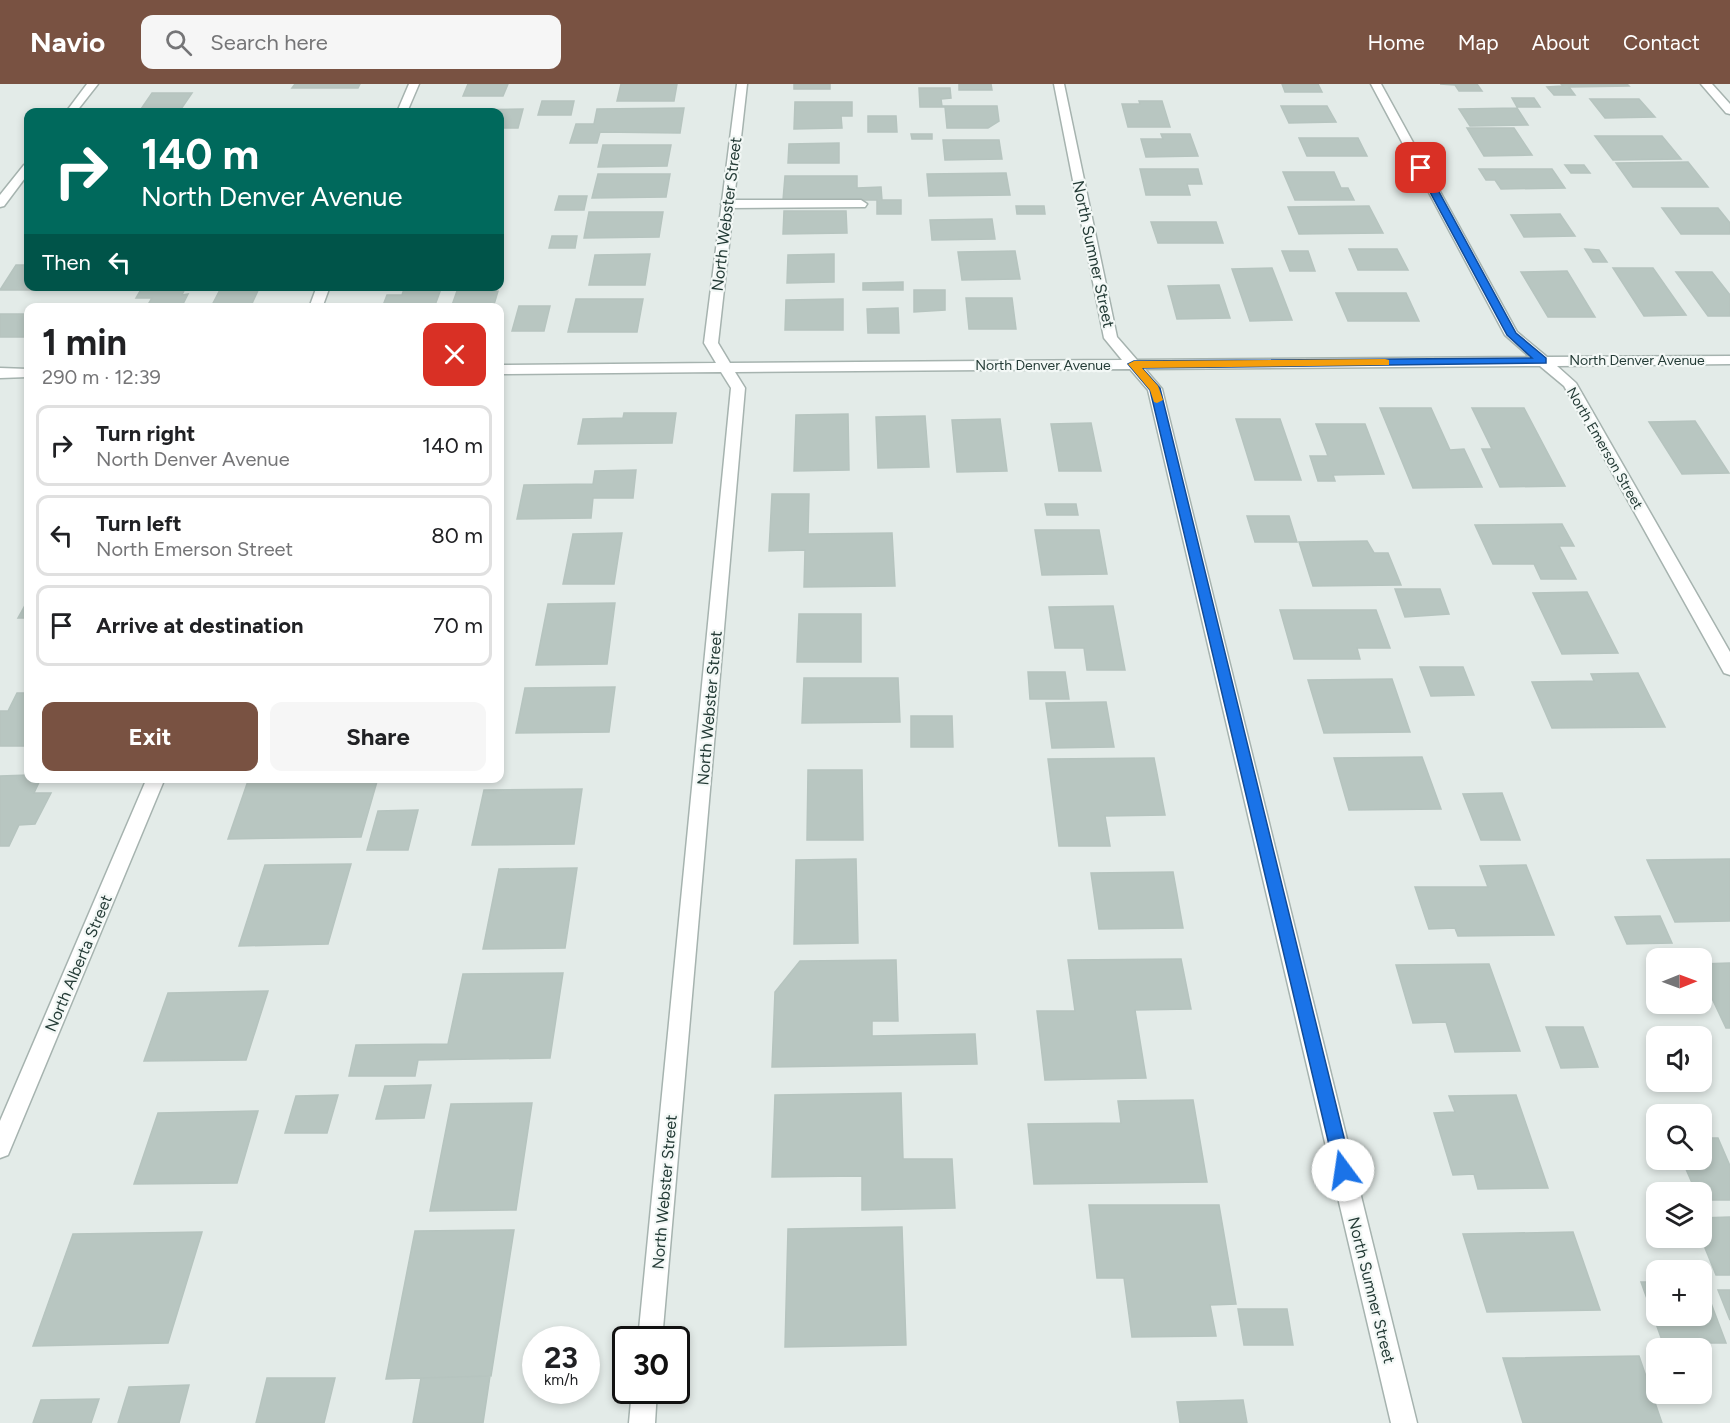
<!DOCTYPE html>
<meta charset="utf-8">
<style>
:root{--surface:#fff;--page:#f6f6f6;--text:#202124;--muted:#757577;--line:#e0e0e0;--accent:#795242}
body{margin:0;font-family:Figtree,sans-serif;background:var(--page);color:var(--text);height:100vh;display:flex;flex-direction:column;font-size:22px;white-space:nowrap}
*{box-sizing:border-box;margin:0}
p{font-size:20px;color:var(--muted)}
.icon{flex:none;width:33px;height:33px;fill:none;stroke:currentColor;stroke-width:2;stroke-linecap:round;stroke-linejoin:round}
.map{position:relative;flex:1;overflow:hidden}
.side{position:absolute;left:24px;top:219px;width:480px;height:480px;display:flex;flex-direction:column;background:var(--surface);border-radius:12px;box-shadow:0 3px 9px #0003}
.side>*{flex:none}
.banner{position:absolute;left:24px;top:24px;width:480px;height:183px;border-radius:12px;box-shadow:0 3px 9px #0003;background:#00695c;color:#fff;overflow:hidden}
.needle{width:39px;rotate:89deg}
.buttons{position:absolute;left:1646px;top:864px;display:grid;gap:12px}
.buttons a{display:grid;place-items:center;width:66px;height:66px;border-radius:12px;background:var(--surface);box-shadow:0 3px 9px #0003;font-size:30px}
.speed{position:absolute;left:522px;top:1242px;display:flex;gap:12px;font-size:30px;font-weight:700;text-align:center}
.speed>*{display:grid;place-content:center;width:78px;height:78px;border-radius:50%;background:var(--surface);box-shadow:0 3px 9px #0003;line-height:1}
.speed small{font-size:15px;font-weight:400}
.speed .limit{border:3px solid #111;border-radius:9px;background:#fff;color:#111}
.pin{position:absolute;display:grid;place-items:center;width:51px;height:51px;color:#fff;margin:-26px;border-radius:12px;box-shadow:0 3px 9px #0006}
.me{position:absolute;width:66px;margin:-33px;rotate:346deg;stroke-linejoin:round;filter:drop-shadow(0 0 4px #0008)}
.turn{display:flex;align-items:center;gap:21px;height:126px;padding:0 18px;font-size:27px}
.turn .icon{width:78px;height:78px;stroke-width:2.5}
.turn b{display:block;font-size:42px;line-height:51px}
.then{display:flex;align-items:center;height:57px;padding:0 18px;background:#0003;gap:12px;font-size:22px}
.round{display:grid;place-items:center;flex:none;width:63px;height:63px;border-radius:12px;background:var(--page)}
.headline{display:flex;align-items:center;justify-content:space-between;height:102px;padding:0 18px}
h1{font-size:36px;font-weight:700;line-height:45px}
.primary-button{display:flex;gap:12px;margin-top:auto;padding:12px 18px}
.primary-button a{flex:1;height:69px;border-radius:12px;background:var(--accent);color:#fff;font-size:24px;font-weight:700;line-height:69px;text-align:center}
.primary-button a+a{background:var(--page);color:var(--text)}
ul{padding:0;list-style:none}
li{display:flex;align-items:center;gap:18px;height:81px;margin:0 12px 9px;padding:0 6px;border:3px solid var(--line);border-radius:12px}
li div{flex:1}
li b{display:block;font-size:22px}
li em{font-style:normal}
header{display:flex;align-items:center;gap:36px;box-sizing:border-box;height:84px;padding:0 30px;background:var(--accent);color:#fff}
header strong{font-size:28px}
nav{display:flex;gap:33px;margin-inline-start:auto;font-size:21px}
.search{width:420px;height:54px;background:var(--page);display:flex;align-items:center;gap:15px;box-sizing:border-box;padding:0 21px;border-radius:12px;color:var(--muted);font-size:22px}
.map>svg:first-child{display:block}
.building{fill:#b8c6c1;stroke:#b6c4bf;stroke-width:1.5}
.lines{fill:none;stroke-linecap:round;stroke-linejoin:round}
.lane-casing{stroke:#a6b3af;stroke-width:3}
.street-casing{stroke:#a6b3af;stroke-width:3}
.lane{fill:#fff;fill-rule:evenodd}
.street{fill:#fff;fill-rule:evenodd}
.route{fill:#1a73e8;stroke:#114b97;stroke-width:1.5}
.slow{fill:#f59e0b}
.labels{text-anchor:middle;stroke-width:4.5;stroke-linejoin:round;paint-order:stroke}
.far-street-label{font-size:14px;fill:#243b36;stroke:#f3f8f6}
.street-label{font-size:16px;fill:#243b36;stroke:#f3f8f6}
</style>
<header>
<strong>Navio</strong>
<div class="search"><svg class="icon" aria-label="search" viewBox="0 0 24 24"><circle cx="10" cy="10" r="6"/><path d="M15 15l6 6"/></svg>Search here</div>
<nav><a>Home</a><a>Map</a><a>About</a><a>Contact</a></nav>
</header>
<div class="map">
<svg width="1730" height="1339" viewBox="0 0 1730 1339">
<rect width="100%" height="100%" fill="#e3ebe8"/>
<path class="building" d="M 295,0 L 360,0 L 358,4 L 292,4 Z
M 468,0 L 508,0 L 503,12 L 463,12 Z
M 621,0 L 677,0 L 674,17 L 617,17 Z
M 794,0 L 830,0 L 830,5 L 794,5 Z
M 959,0 L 991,0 L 992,6 L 959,6 Z
M 1282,0 L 1318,0 L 1322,8 L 1285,8 Z
M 1440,0 L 1477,0 L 1482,7 L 1459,7 L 1455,1 Z
M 1561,0 L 1627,0 L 1629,2 L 1569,3 L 1575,11 L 1554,11 L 1547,3 L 1563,2 Z
M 919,4 L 950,4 L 951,14 L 941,15 L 942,22 L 997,22 L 999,37 L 988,44 L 947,44 L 945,23 L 920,23 Z
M 152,9 L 192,9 L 179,28 L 139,28 Z
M 1512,14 L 1534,14 L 1540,23 L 1517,23 Z
M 1590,15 L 1639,15 L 1655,33 L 1605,34 Z
M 542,17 L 574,17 L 571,31 L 538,31 Z
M 1139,17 L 1162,17 L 1170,43 L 1128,43 L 1122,20 L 1140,20 Z
M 795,18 L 852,18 L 852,32 L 841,32 L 842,44 L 794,45 Z
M 1281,22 L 1327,22 L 1336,38 L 1289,39 Z
M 684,24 L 680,49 L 600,48 L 597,59 L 570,59 L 576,40 L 594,40 L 597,25 Z
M 1517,24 L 1528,41 L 1470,42 L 1459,25 Z
M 523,25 L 518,44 L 500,44 L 500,28 L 464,28 L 465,26 Z
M 868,32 L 896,32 L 897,48 L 868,48 Z
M 1467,44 L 1514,44 L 1532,71 L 1484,72 Z
M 911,50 L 932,50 L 932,55 L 912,55 Z
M 1161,50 L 1190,50 L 1198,72 L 1146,73 L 1141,55 L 1163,55 Z
M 1595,52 L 1662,52 L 1681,75 L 1613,76 Z
M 1299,54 L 1358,54 L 1367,72 L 1307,72 Z
M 943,56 L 999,56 L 1002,75 L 945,76 Z
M 839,59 L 839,79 L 788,79 L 789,60 Z
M 603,61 L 671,61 L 667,82 L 598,83 Z
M 1688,78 L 1708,103 L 1633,103 L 1616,79 Z
M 1565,81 L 1584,81 L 1590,89 L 1571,89 Z
M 1140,85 L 1198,85 L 1202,100 L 1187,100 L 1190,111 L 1146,111 Z
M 1479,85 L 1552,85 L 1565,104 L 1501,105 L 1495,96 L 1486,96 Z
M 1283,88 L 1334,88 L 1341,104 L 1348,104 L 1354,116 L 1295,116 Z
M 1006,89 L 1010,111 L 929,112 L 927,90 Z
M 598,90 L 670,90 L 666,113 L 592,114 Z
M 785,92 L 857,92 L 857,104 L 881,103 L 882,116 L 901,116 L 901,130 L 877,130 L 877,116 L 783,116 Z
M 559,112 L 587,112 L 584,126 L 555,126 Z
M 1016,122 L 1044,122 L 1045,130 L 1017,130 Z
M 1369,122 L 1383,149 L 1299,150 L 1288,123 Z
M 1662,124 L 1718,124 L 1730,139 L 1730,150 L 1681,150 Z
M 784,127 L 846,127 L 847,149 L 783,150 Z
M 589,128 L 663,128 L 659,153 L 584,154 Z
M 1560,130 L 1575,152 L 1524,153 L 1511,131 Z
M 992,135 L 995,155 L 932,156 L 930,136 Z
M 1151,138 L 1216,138 L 1223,159 L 1158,159 Z
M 552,152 L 577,152 L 575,164 L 549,164 Z
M 1349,165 L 1397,165 L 1408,186 L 1358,186 Z
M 1585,165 L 1599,166 L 1607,178 L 1593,178 Z
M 1015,167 L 1020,195 L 962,196 L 958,168 Z
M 1282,167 L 1308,167 L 1315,187 L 1290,187 Z
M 650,170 L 645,201 L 589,201 L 595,171 Z
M 834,170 L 834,198 L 787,199 L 788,171 Z
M 16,181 L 28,181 L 28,202 L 89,202 L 87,206 L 0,206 Z
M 1272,184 L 1292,236 L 1250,237 L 1232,185 Z
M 1613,184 L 1653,184 L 1686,231 L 1644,232 Z
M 1567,187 L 1595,233 L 1548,233 L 1521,188 Z
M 1676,188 L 1712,188 L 1730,211 L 1730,232 L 1708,232 Z
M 903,198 L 903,206 L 863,206 L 863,199 Z
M 1219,201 L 1230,234 L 1177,235 L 1168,202 Z
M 143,202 L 186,202 L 182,211 L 188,210 L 181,224 L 146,224 L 152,214 L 136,214 Z
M 222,202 L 260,202 L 250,224 L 193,224 L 194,221 L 212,221 Z
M 405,202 L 442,202 L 434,224 L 382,224 L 387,211 L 402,211 Z
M 914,206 L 945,206 L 945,226 L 914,228 Z
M 457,207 L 498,207 L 493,224 L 451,224 Z
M 1336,209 L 1406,209 L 1419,237 L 1348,237 Z
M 966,214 L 1012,214 L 1016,245 L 969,245 Z
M 576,215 L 643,215 L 637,248 L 568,248 Z
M 843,215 L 843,246 L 785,246 L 786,216 Z
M 519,222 L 550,222 L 544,247 L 512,247 Z
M 898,224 L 899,249 L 868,249 L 867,225 Z
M 0,230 L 28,230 L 28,246 L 24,253 L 0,253 Z
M 1380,324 L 1431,324 L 1450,366 L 1464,365 L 1482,403 L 1413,404 Z
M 1472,324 L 1524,324 L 1565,402 L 1500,403 L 1482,365 L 1492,365 Z
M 624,329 L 676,329 L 672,359 L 578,360 L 583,335 L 623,334 Z
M 848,330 L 849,386 L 794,387 L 796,331 Z
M 925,332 L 929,383 L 878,384 L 876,333 Z
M 1000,335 L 1007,387 L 957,388 L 952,336 Z
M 1236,335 L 1280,335 L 1301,396 L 1255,396 Z
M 1695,337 L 1729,389 L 1682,390 L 1649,338 Z
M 1091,339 L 1101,387 L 1059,387 L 1051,340 Z
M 1316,340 L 1365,340 L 1384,390 L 1333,391 L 1335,397 L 1318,397 L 1310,372 L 1328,372 Z
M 636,386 L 633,414 L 593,414 L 591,434 L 517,435 L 524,401 L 593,400 L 595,387 Z
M 772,410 L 809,410 L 808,450 L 892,449 L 895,502 L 804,503 L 805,466 L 769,467 Z
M 1045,420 L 1076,420 L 1078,431 L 1047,431 Z
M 1247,432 L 1289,432 L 1297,458 L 1255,458 Z
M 1562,440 L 1574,462 L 1559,462 L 1576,495 L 1541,495 L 1534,480 L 1493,480 L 1475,441 Z
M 1035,446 L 1099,446 L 1107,490 L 1042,491 Z
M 622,449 L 614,500 L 563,500 L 573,450 Z
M 1367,457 L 1374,469 L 1388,469 L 1401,501 L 1313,502 L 1299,458 Z
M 1395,505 L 1440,505 L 1449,530 L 1405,533 Z
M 1587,508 L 1618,569 L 1562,570 L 1533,509 Z
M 28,516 L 28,534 L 18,534 Z
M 615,519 L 607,580 L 536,581 L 548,520 Z
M 1113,522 L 1125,586 L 1087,586 L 1084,564 L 1055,564 L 1049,523 Z
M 1280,526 L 1376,526 L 1390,564 L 1357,564 L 1360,575 L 1294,575 Z
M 799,530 L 861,530 L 861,578 L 797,578 Z
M 1420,583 L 1463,583 L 1474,611 L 1431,612 Z
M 1028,588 L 1065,588 L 1069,615 L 1030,615 Z
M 1638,589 L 1665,643 L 1552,644 L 1532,598 L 1594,597 L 1591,590 Z
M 804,594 L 898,594 L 900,638 L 802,639 Z
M 1392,595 L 1410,648 L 1324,649 L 1308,596 Z
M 615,603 L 609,648 L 516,649 L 525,604 Z
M 17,609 L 28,609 L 28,662 L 0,662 L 0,627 L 8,627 Z
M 1106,618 L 1114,663 L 1052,664 L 1046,619 Z
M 911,632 L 952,632 L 953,663 L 911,663 Z
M 1422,673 L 1441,725 L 1349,726 L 1334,674 Z
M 1154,674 L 1165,731 L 1105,732 L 1110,762 L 1059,762 L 1048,675 Z
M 808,686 L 862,686 L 863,756 L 807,756 Z
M 28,691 L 28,694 L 41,694 L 34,709 L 51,709 L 35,740 L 19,741 L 9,762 L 0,762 L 0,692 Z
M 249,694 L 378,694 L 361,753 L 228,755 Z
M 582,705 L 574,760 L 472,761 L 484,706 Z
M 1502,709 L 1520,756 L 1481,756 L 1463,710 Z
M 418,726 L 408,766 L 367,766 L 378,727 Z
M 856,775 L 858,859 L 794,860 L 796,776 Z
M 1730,775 L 1730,837 L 1675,838 L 1647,776 Z
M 351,780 L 328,860 L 239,862 L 265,781 Z
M 1526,781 L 1554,851 L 1458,852 L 1455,844 L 1429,845 L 1415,803 L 1488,803 L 1480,782 Z
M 577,784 L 565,864 L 483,865 L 499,785 Z
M 1173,788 L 1183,844 L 1099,845 L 1091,789 Z
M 1660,832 L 1672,859 L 1627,860 L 1615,833 Z
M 1181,875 L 1191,925 L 1135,926 L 1146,994 L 1045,996 L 1037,927 L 1075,927 L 1068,876 Z
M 896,876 L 898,937 L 872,937 L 872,952 L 975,950 L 977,980 L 772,983 L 775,908 L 800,877 Z
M 1730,879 L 1730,944 L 1726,944 L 1701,891 L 1701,880 Z
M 1489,880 L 1520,967 L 1455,968 L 1446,938 L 1413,939 L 1396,881 Z
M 563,889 L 550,974 L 418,976 L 415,992 L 349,992 L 356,961 L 448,960 L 463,890 Z
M 268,907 L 246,976 L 144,977 L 168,909 Z
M 1546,943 L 1583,943 L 1598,983 L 1561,984 Z
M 431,1001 L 424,1034 L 376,1035 L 385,1002 Z
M 901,1009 L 903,1075 L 952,1075 L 955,1124 L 862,1126 L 862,1092 L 772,1093 L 775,1011 Z
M 338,1011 L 327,1049 L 285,1049 L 296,1012 Z
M 1516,1011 L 1548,1104 L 1478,1105 L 1474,1090 L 1453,1091 L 1434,1029 L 1455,1028 L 1449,1012 Z
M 1193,1016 L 1207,1098 L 1034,1100 L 1028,1040 L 1121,1039 L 1118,1017 Z
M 532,1019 L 516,1126 L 430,1127 L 451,1020 Z
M 258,1027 L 237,1099 L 134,1100 L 158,1029 Z
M 1701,1054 L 1718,1054 L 1730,1082 L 1730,1116 L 1701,1116 L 1701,1108 L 1696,1108 L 1682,1076 L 1701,1076 Z
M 1089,1121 L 1219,1121 L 1236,1220 L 1210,1221 L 1216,1252 L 1132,1253 L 1124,1194 L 1097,1194 Z
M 1730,1133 L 1730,1191 L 1716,1191 L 1701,1154 L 1701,1134 Z
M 902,1143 L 906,1261 L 785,1263 L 788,1145 Z
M 514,1146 L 491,1292 L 386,1295 L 415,1147 Z
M 202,1148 L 168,1259 L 33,1262 L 73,1150 Z
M 1573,1148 L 1600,1226 L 1487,1228 L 1463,1150 Z
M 1641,1198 L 1656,1198 L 1656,1232 L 1701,1232 L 1703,1198 L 1726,1259 L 1663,1259 Z
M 1718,1206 L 1730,1206 L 1730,1236 Z
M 1238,1225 L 1287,1225 L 1293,1261 L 1244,1261 Z
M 1639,1272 L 1662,1339 L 1523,1339 L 1503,1274 Z
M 490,1292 L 483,1339 L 413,1339 L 421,1294 Z
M 267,1294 L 335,1294 L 324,1339 L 256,1339 Z
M 189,1301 L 179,1339 L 118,1339 L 129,1303 Z
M 99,1315 L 91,1339 L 33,1339 L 41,1316 Z
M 1243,1316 L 1247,1339 L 1180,1339 L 1177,1318 Z"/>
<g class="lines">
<defs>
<path id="lane" d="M 861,116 L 867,120 L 865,123 L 727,124 L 721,120 L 727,116 Z"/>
<path id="street" d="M 87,0 L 98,0 L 76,28 L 66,28 Z
M 409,0 L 419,0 L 407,28 L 397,28 Z
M 737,0 L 747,0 L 718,259 L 730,279 L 1122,276 L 1104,254 L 1054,0 L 1064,0 L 1117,253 L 1137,276 L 1530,273 L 1505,251 L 1371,0 L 1381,0 L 1517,248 L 1547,273 L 1730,272 L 1730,280 L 1557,282 L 1576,299 L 1730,568 L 1730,591 L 1724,589 L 1564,302 L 1540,282 L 1145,285 L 1162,305 L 1417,1339 L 1391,1339 L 1148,306 L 1130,285 L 735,288 L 745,304 L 662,1256 L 638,1256 L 731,304 L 721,288 L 500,290 L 500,281 L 716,279 L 704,259 Z
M 1701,0 L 1712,0 L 1730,20 L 1730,30 L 1726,29 Z
M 28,80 L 28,90 L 4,122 L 0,123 L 0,111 L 24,81 Z
M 317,202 L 330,202 L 322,224 L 309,224 Z
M 0,284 L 28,285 L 28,293 L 0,294 Z
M 147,694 L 165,694 L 8,1071 L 0,1074 L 0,1037 Z
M 632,1306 L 657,1306 L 655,1339 L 629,1339 Z"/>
</defs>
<use href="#lane" class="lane-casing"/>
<use href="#street" class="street-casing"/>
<use href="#lane" class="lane"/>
<use href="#street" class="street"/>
</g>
<path class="route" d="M 1421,81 L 1426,84 L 1516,249 L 1546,274 L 1546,279 L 1142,284 L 1160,304 L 1352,1086 L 1349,1092 L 1343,1095 L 1337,1092 L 1335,1086 L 1150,306 L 1128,280 L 1134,277 L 1532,274 L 1507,251 L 1417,84 Z"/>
<path class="slow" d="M 1385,275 L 1389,276 L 1389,281 L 1142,284 L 1158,302 L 1163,316 L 1157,319 L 1154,318 L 1150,306 L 1128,280 L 1134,277 Z"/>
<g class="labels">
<g class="far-street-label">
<text x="1637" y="281">North Denver Avenue</text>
<text x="1043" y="286">North Denver Avenue</text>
<text transform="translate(1605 364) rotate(60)" y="5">North Emerson Street</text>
</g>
<g class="street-label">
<text transform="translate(726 130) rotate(-83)" y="6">North Webster Street</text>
<text transform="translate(1094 170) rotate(78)" y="6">North Sumner Street</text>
<text transform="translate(709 624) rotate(-85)" y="6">North Webster Street</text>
<text transform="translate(78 879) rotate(-67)" y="6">North Alberta Street</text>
<text transform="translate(664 1108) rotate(-85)" y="6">North Webster Street</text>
<text transform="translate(1372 1206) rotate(76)" y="6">North Sumner Street</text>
</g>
</g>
</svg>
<div class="buttons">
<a><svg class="needle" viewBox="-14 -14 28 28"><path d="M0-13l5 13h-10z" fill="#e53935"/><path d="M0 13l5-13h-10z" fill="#757577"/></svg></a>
<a><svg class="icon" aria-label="sound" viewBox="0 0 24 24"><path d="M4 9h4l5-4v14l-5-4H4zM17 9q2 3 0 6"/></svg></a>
<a><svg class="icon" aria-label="search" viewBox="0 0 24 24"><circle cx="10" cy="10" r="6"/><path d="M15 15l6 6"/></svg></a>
<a><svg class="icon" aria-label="layers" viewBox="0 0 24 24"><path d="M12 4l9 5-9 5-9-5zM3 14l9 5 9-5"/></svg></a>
<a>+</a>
<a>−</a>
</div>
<div class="speed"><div>23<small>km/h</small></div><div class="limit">30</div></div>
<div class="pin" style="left:1421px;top:84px;background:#d93025"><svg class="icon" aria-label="arrive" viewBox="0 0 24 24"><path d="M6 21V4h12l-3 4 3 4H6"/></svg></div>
<svg class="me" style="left:1343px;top:1086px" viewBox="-20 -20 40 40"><circle r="19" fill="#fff"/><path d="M0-13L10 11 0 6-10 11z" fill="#1a73e8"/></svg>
<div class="banner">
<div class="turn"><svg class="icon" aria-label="right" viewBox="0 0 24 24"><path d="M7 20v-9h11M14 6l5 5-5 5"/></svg><div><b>140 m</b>North Denver Avenue</div></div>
<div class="then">Then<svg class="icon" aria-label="left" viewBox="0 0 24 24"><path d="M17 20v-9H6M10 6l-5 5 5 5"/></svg></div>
</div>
<section class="side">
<div class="headline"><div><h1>1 min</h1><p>290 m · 12:39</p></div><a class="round" style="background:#d93025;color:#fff"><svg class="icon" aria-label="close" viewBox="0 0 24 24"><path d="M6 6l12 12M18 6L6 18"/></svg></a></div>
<ul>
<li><svg class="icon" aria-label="right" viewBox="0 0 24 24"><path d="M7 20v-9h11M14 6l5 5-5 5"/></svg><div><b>Turn right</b><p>North Denver Avenue</p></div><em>140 m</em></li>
<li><svg class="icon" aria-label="left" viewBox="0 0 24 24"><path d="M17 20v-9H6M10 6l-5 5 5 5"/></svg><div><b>Turn left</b><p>North Emerson Street</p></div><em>80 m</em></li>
<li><svg class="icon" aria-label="arrive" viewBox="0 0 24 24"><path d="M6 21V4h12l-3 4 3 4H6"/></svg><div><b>Arrive at destination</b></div><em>70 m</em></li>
</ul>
<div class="primary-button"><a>Exit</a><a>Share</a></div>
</section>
</div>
